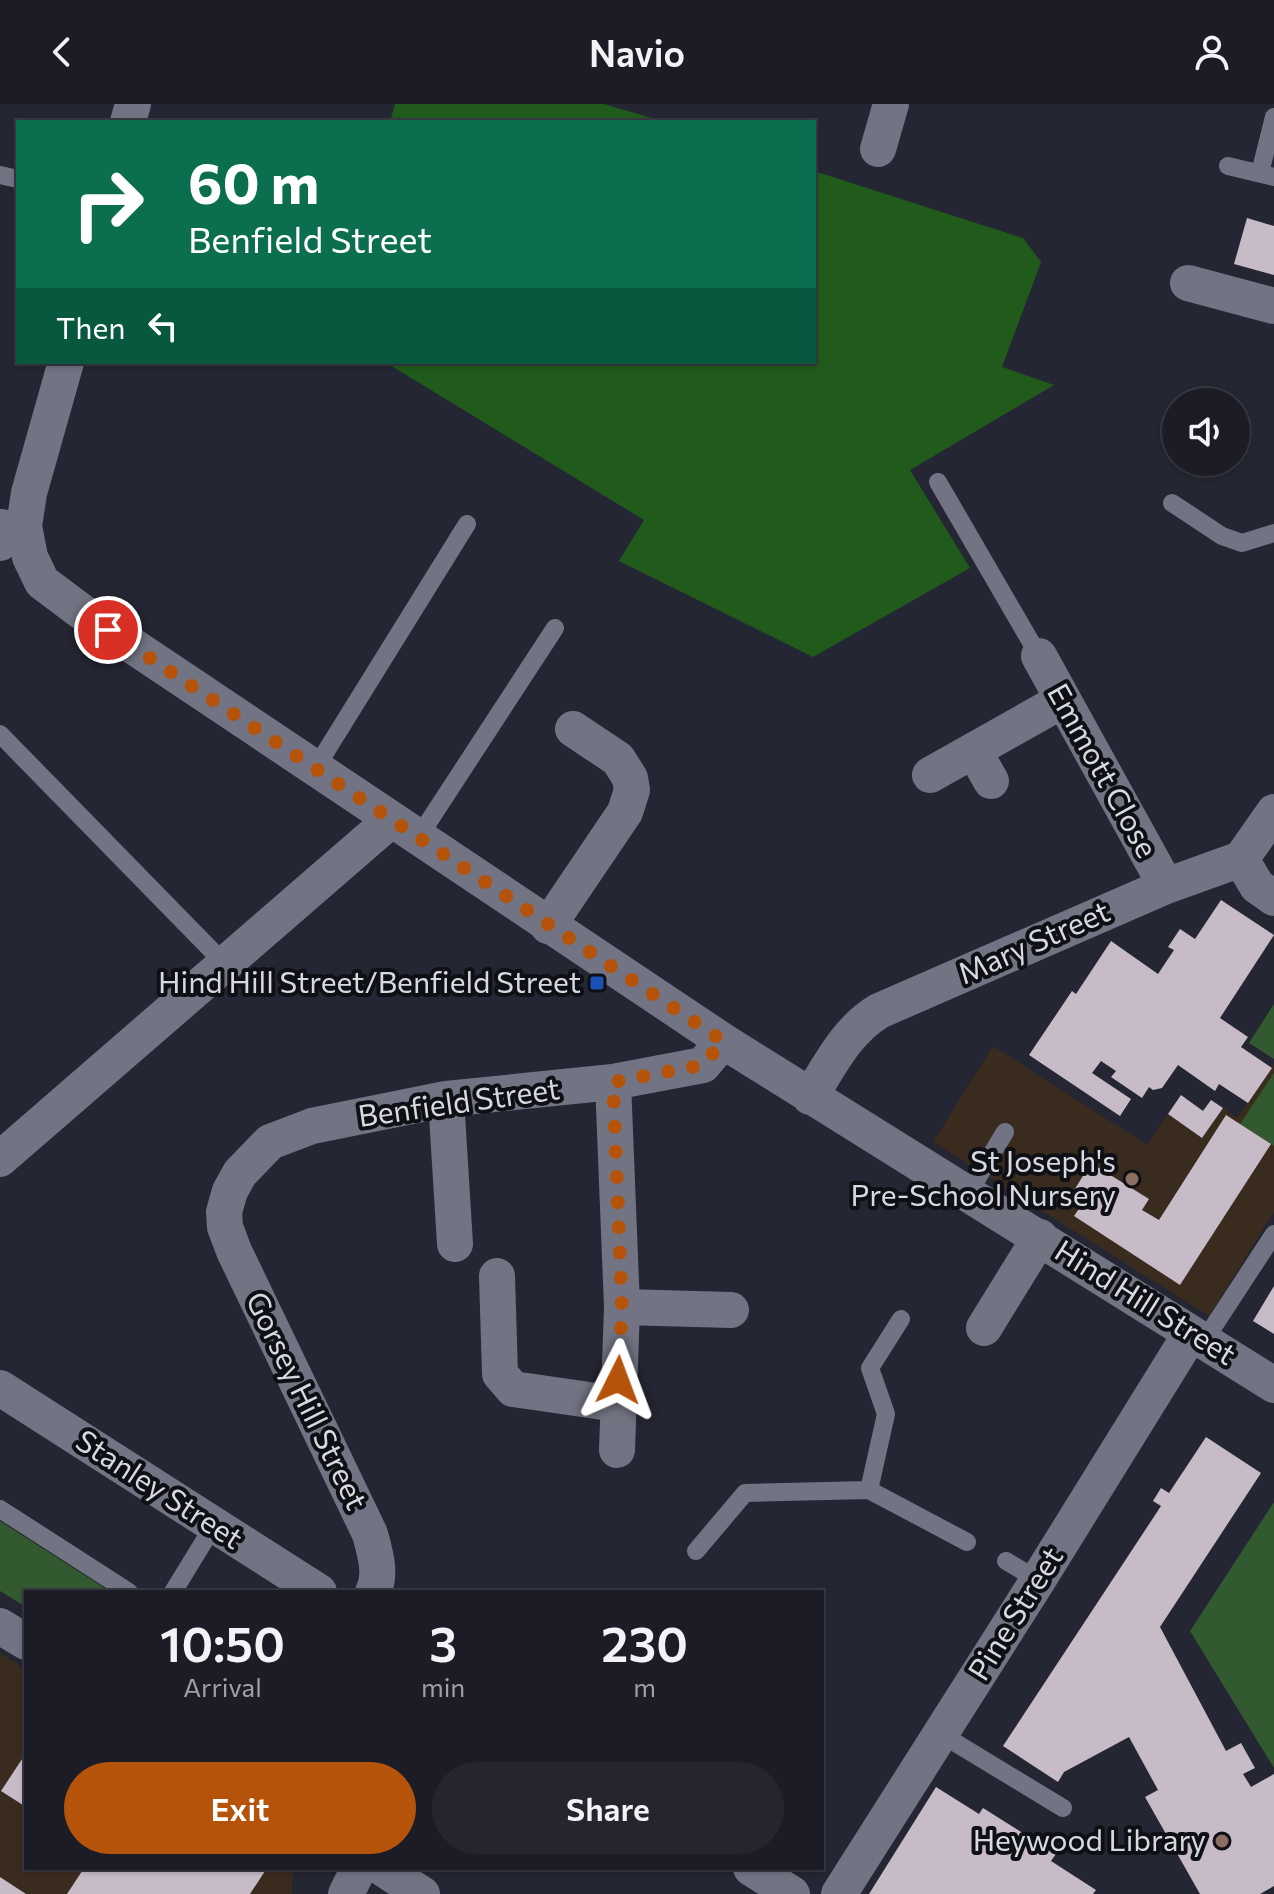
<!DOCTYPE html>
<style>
:root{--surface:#1c1c26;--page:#25252e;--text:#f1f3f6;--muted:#a0a1a7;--line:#3a3a43;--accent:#b45309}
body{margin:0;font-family:Commissioner,sans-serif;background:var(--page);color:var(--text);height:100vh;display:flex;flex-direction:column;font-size:30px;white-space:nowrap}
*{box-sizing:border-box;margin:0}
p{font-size:26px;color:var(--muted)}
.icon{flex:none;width:44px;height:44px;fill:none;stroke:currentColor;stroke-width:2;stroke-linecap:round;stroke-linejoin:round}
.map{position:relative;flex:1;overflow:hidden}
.drawer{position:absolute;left:24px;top:1486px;width:800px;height:280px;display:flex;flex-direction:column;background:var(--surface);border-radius:0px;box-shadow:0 2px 6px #0004,0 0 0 2px var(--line)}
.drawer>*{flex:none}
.guide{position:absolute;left:16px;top:16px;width:800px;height:244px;border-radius:0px;box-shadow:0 2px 6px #0004,0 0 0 2px var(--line);background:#0b6e4f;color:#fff;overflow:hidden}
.buttons{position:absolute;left:1162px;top:284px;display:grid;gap:16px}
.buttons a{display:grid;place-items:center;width:88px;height:88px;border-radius:50%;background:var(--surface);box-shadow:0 2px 6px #0004,0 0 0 2px var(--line);font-size:40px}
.pin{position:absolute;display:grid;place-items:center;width:68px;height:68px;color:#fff;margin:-34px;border:4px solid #fff;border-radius:50%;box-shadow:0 2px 8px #0007}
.me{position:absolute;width:88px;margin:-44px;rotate:3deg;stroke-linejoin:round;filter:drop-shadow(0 0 6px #0008)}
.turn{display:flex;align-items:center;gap:28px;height:168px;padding:0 40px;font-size:36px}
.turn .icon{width:104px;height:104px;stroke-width:2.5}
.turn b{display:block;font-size:56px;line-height:68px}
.then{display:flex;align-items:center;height:76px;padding:0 40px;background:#0003;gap:16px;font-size:30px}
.eta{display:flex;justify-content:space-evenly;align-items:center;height:136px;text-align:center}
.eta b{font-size:48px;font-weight:600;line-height:56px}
.primary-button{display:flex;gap:16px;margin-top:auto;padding:16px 40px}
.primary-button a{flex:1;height:92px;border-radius:48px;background:var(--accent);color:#fff;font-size:32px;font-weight:600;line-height:92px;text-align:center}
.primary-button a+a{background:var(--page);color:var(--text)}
header{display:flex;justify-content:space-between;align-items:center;height:104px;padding:0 40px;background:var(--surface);font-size:36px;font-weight:600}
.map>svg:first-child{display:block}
.education{fill:#3a2b1f}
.green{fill:#32592f}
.forest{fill:#205b1c}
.building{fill:#c8bbc8}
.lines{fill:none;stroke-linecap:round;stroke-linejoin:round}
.lane{stroke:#727483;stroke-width:18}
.street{stroke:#727483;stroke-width:36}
.route{stroke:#b45309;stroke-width:14;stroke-dasharray:0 25.2}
.transit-dot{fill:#1a4fb4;stroke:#0f1015;stroke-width:3}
.education-dot{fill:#8d6e63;stroke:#0f1015;stroke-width:3}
.labels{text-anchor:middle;stroke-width:8;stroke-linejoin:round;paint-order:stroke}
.street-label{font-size:30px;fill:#d7d9e1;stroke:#0f1015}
.poi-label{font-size:30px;fill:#d7d9e1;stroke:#0f1015;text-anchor:end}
</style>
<header><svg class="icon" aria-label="back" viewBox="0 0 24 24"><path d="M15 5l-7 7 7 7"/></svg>Navio<svg class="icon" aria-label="person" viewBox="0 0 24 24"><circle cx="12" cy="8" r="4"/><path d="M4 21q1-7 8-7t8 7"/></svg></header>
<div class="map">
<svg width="1274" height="1790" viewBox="0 0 1274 1790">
<rect width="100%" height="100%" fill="#252633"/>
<path class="education" d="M 993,942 L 1147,1041 L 1168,1010 L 1202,1034 L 1223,1004 L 1237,1014 L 1274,959 L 1274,1108 L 1209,1212 L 933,1038 Z
M 0,1549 L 26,1566 L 26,1764 L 293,1764 L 292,1790 L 0,1790 Z"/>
<path class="green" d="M 1274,900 L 1274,955 L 1249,939 Z
M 1274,969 L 1274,1042 L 1240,1020 Z
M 1274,1398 L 1274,1664 L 1190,1527 Z
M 0,1417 L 111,1488 L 26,1488 L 26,1503 L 0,1487 Z"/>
<path class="forest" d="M 395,0 L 604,0 L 665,18 L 390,18 Z
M 814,67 L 1023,134 L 1041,158 L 1002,263 L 1054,281 L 910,366 L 970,464 L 813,553 L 619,457 L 644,416 L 385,258 L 814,258 Z"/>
<path class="building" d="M 1247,114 L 1274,122 L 1274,171 L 1234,160 Z
M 1221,796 L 1274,831 L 1220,914 L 1248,933 L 1241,943 L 1272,964 L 1248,999 L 1219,980 L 1215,987 L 1178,961 L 1162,984 L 1153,986 L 1149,983 L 1142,994 L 1111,973 L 1116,967 L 1101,957 L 1092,969 L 1131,995 L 1120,1012 L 1029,951 L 1072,887 L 1076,890 L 1111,837 L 1158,870 L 1174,846 L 1168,843 L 1180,825 L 1195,835 Z
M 1181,991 L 1203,1007 L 1211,996 L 1223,1004 L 1202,1034 L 1168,1010 Z
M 1226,1011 L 1271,1040 L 1180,1181 L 1074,1112 L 1085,1096 L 1073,1088 L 1091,1059 L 1149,1095 L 1142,1106 L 1159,1116 Z
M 1274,1182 L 1274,1230 L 1253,1217 Z
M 1206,1333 L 1261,1369 L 1160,1523 L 1226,1647 L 1241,1639 L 1255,1664 L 1243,1670 L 1251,1683 L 1274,1670 L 1274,1782 L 1260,1790 L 1200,1790 L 1145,1693 L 1158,1686 L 1129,1633 L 1064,1668 L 1058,1678 L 1003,1642 L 1161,1402 L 1153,1397 L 1161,1384 L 1169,1389 Z
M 26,1649 L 26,1703 L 1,1687 Z
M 936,1683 L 979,1710 L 983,1704 L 1056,1750 L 1051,1757 L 1096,1786 L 1093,1790 L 869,1790 Z
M 84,1764 L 267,1764 L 250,1790 L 67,1790 Z
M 0,1773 L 26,1790 L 0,1790 Z"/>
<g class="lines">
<path class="lane" d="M 1228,62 L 1274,73
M 1260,69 L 1274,13
M 0,71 L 18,75
M 938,378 L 1039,552
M 1172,399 L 1222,432 L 1242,439 L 1274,429
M 0,630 L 225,860
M 315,665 L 467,420
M 418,734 L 555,524
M 969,1088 L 1005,1028
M 1204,1237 L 1274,1130
M 869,1386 L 886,1310 L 870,1264 L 901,1215
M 0,1405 L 129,1488
M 696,1447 L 745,1389 L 869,1386 L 967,1438
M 1006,1457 L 1038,1476
M 173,1488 L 214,1421
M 941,1630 L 1063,1704"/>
<path class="street" d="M 128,18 L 133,0
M 878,45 L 891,0
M 1188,179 L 1274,202
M 66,258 L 29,389 L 24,422 L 30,453 L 42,478 L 82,508 L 723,937 L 1274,1281
M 0,439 L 2,423
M 1039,552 L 1166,782
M 974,647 L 991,677
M 930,671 L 1063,596
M 1241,755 L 1257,782 L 1274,794
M 548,822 L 625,708 L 632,686 L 630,674 L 618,655 L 573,625
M 613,978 L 622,1203 L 617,1346
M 810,993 C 830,961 846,927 879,907 L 1166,782 L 1241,755 L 1274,708
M 446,995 L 455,1140
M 0,1055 L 391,716
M 497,1172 L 500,1270 L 513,1285 L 617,1300
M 622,1203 L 731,1206
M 984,1224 L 1040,1133
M 0,1284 L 319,1488
M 373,1488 C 382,1470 375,1449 370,1430 L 234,1147 L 225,1123 L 224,1108 L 230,1087 L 240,1069 L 270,1038 L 312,1022 L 446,995 L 613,978 L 703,961 L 723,937
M 0,1522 L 26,1538
M 382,1764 L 422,1790
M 751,1764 L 792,1790
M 346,1790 L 359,1764
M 839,1790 L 1038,1476 L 1191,1229"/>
</g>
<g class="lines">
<path class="route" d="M 108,526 L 723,937 L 703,961 L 613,978 L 622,1203 L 618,1276"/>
</g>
<rect class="transit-dot" x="589" y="871" width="16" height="16" rx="4"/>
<g class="education-dot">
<circle cx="1132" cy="1075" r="8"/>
<circle cx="1222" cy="1737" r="8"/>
</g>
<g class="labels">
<g class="street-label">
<text transform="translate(1102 667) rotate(61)" y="10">Emmott Close</text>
<text transform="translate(1034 839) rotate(-24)" y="10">Mary Street</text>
<text transform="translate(459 999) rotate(-8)" y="10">Benfield Street</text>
<text transform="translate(1145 1199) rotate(32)" y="10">Hind Hill Street</text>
<text transform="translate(306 1297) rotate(64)" y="10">Gorsey Hill Street</text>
<text transform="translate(159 1386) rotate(33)" y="10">Stanley Street</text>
<text transform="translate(1016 1510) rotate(-58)" y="10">Pine Street</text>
</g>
<g class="poi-label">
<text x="581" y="889">Hind Hill Street/Benfield Street</text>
<text x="1116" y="1068">St Joseph's<tspan x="1116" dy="34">Pre-School Nursery</tspan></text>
<text x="1206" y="1747">Heywood Library</text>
</g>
</g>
</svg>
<div class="buttons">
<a><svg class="icon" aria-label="sound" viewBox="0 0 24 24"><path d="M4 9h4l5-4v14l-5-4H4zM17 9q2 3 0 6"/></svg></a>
</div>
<div class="pin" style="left:108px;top:526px;background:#d93025"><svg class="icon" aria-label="arrive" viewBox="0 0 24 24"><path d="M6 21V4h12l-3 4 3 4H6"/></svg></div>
<svg class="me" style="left:618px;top:1276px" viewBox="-20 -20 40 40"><path d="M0-17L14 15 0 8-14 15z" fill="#b45309" stroke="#fff" stroke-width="4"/></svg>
<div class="guide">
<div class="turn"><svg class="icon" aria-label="right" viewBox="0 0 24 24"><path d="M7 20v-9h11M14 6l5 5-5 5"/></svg><div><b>60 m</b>Benfield Street</div></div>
<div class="then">Then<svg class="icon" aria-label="left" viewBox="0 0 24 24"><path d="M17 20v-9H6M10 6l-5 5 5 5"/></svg></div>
</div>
<section class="drawer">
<div class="eta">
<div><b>10:50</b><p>Arrival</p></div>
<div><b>3</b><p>min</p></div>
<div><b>230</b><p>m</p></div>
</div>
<div class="primary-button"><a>Exit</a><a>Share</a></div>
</section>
</div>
